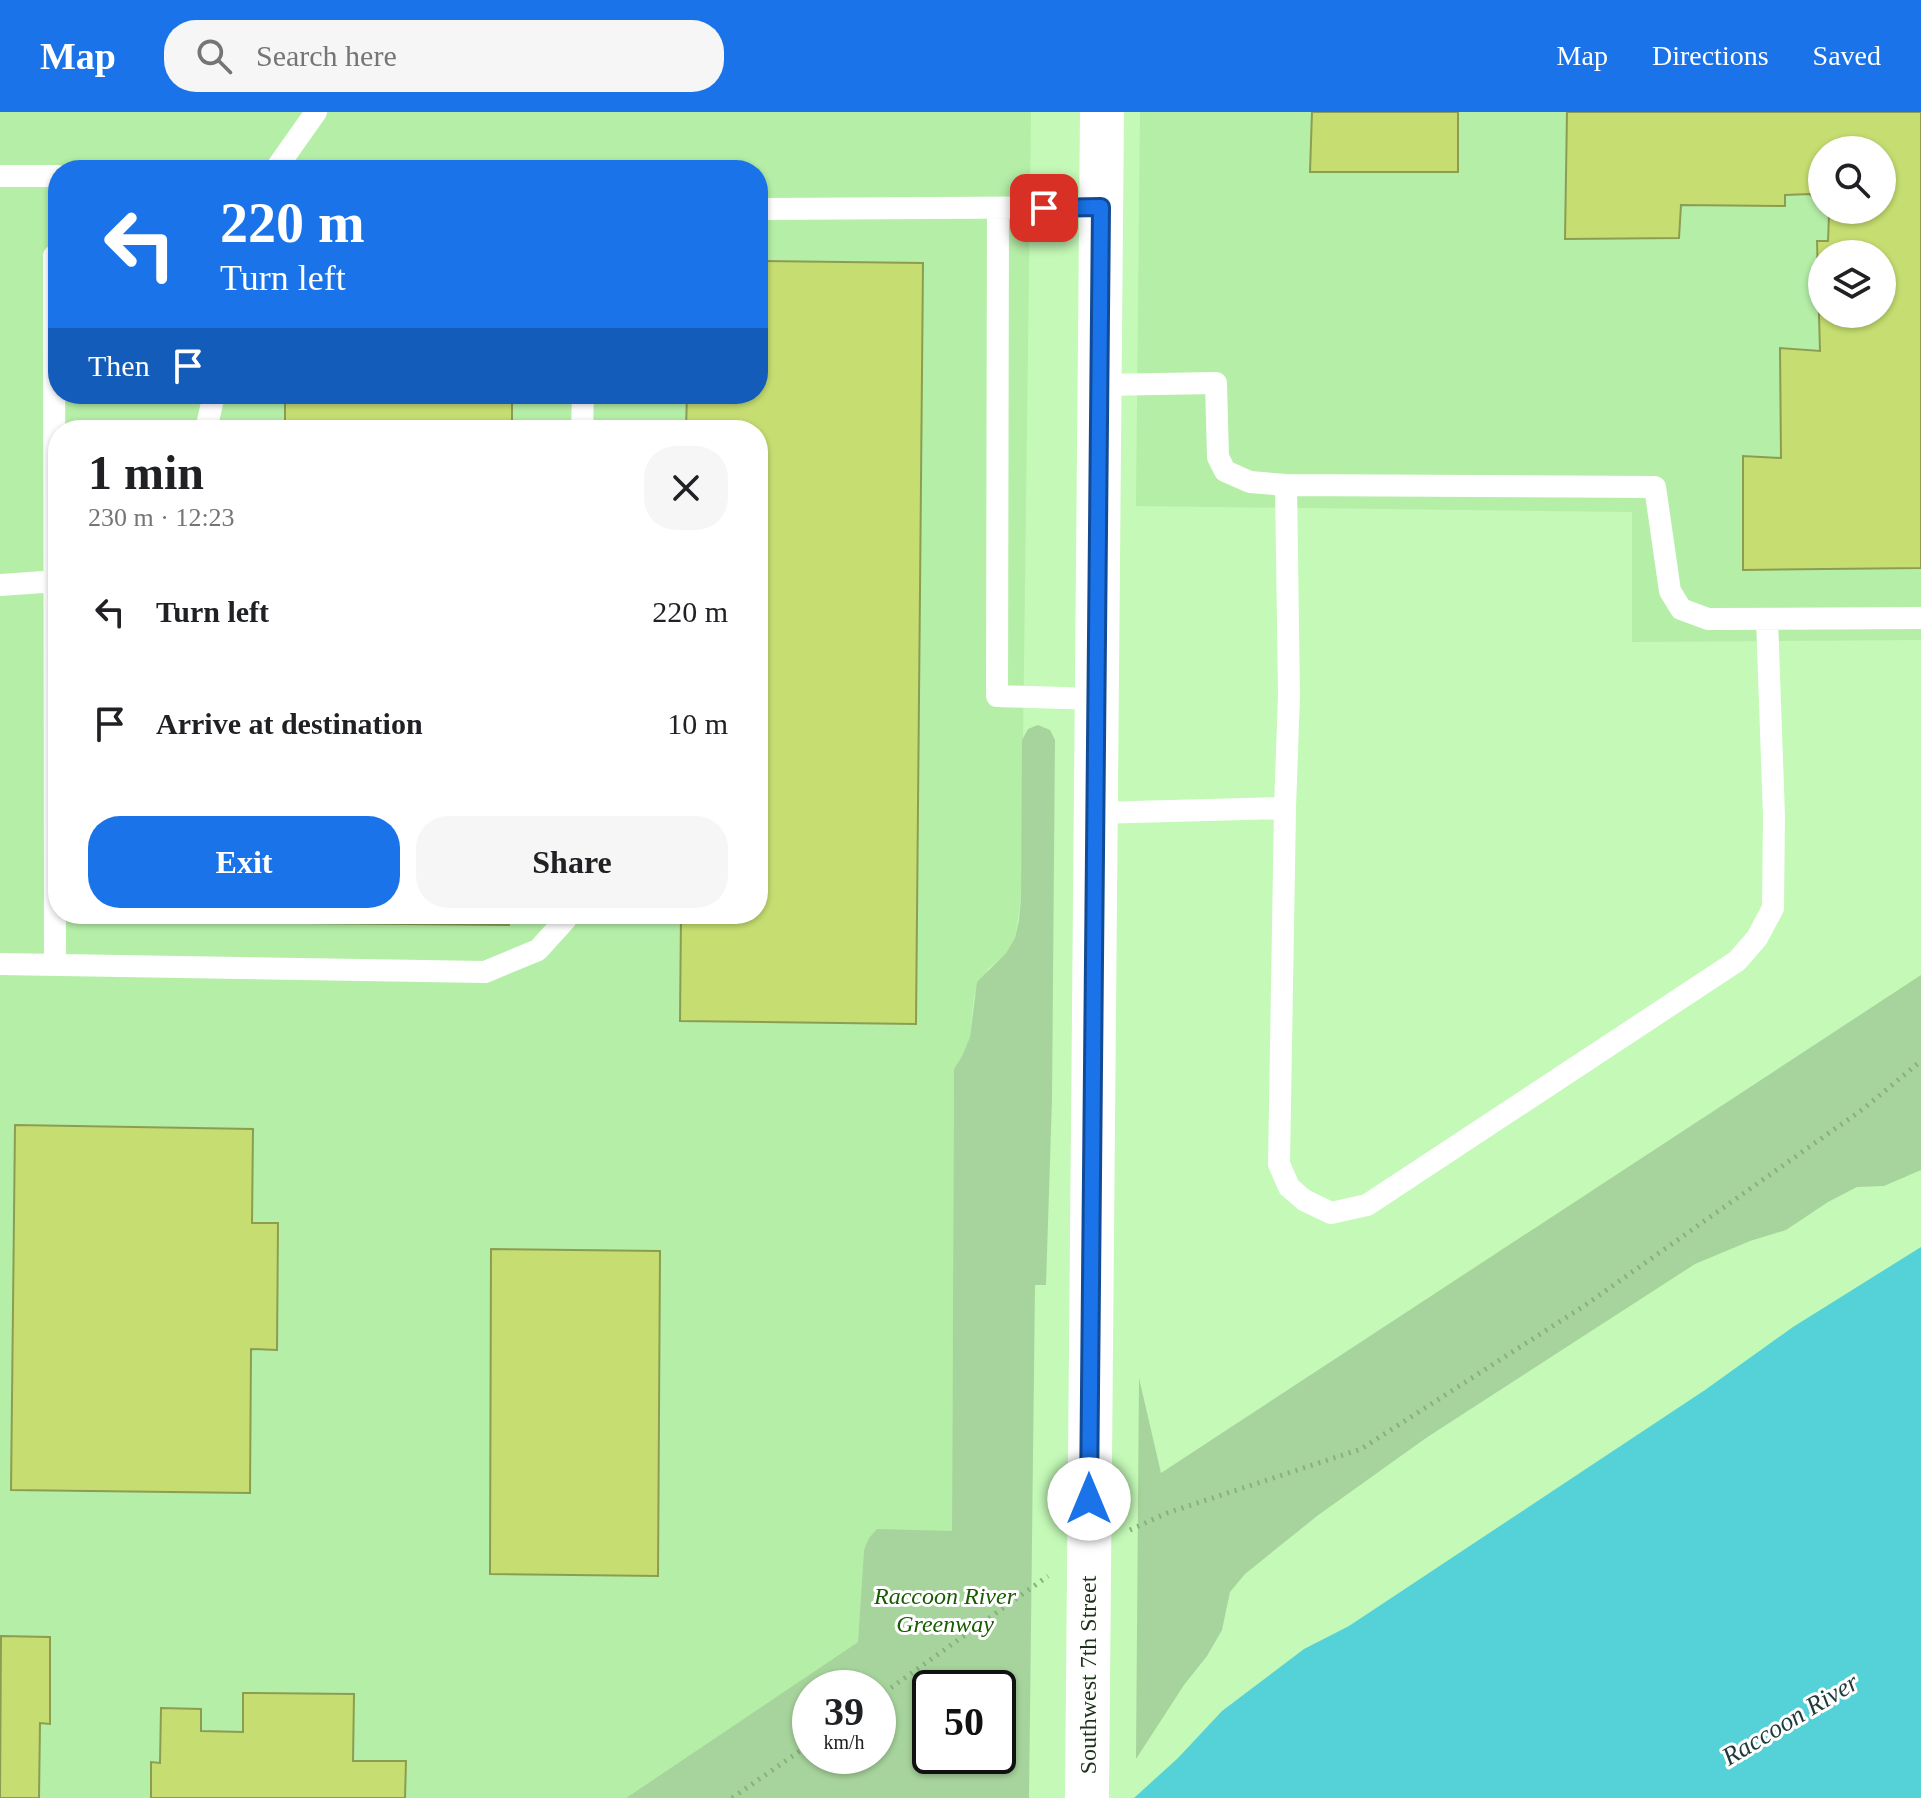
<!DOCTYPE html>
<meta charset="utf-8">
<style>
:root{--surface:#fff;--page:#f6f6f6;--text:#202124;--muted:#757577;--accent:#1a73e8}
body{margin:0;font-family:"Times New Roman",serif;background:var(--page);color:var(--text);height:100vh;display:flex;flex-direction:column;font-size:30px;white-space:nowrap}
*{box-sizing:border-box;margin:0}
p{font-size:26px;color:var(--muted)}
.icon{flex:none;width:44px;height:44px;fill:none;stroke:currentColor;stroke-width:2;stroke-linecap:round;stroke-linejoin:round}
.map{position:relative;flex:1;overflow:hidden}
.panel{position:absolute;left:48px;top:308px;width:720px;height:504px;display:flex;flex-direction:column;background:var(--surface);border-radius:32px;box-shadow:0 2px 6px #0004}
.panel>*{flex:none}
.top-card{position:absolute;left:48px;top:48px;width:720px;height:244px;border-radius:32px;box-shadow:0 2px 6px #0004;background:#1a73e8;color:#fff;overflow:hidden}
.buttons{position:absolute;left:1808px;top:24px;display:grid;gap:16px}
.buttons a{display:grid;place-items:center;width:88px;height:88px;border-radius:50%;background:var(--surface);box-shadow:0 2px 6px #0004;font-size:40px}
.speed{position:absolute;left:792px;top:1558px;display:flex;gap:16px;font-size:40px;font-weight:700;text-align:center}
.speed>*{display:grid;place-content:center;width:104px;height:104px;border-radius:50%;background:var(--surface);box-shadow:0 2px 6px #0004;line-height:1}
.speed small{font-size:20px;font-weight:400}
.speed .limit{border:4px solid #111;border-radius:12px;background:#fff;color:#111}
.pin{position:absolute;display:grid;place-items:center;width:68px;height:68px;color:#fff;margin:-34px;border-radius:16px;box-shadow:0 4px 12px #0006}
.me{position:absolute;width:88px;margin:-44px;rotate:0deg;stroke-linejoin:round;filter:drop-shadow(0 0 6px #0008)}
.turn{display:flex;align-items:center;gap:28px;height:168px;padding:0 40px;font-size:36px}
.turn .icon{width:104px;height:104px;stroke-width:2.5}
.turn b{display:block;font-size:56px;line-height:68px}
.then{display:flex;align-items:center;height:76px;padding:0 40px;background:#0003;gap:16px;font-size:30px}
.round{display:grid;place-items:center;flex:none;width:84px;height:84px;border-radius:32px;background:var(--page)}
.summary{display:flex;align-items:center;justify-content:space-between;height:136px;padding:0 40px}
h1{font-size:48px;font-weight:800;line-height:60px}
.action{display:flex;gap:16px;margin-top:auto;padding:16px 40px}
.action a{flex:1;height:92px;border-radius:32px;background:var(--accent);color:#fff;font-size:32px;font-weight:800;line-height:92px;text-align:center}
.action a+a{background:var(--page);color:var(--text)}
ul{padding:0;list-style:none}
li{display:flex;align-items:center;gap:24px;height:112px;padding:0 40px}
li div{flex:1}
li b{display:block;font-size:30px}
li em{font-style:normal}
header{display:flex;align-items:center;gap:48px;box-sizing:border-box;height:112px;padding:0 40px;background:var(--accent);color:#fff}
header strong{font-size:38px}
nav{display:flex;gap:44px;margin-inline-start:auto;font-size:28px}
.search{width:560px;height:72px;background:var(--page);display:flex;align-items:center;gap:20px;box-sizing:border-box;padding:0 28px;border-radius:32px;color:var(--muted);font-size:30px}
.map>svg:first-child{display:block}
.built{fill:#b5eea7;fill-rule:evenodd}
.green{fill:#a7d49c;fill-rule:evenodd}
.water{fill:#54d2d8}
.building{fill:#c6de71;stroke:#8c9d52;stroke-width:2;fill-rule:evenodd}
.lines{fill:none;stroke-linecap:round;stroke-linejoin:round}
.path{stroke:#87b07d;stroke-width:5;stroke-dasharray:2 6;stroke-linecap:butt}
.lane{stroke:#fff;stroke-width:22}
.secondary{stroke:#fff;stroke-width:44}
.route-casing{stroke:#114b97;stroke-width:20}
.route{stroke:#1a73e8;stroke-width:14}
.labels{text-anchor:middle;stroke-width:6;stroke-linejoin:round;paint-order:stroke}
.park-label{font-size:24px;font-style:italic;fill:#185c00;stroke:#fff}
.street-label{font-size:24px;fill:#1e3219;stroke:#fff}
.water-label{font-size:26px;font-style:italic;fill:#1e3a3b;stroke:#fff}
</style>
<header>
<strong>Map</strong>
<div class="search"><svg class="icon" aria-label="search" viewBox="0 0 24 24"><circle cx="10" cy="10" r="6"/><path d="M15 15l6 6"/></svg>Search here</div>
<nav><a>Map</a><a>Directions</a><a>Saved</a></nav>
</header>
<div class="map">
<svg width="1921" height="1686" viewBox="0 0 1921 1686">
<rect width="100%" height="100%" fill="#c4f9b7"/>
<path class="built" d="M 0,0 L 1031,0 L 1021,787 L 1015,826 L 1006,841 L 988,857 L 974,884 L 970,925 L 962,944 L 954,957 L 952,1419 L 864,1438 L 858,1530 L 626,1686 L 0,1686 ZM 58,58 L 758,58 L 758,282 L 58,282 ZM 58,318 L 758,318 L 758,802 L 58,802 Z
M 1140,0 L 1921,0 L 1921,528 L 1632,530 L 1632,400 L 1136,394 ZM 1822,38 L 1882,38 L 1882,98 L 1822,98 ZM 1822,142 L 1882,142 L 1882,202 L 1822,202 Z"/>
<path class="green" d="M 1038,613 L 1050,618 L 1055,628 L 1052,987 L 1046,1173 L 1035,1173 L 1029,1686 L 626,1686 L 858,1530 L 864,1438 L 869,1426 L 877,1417 L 952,1419 L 954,957 L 962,944 L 970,925 L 977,870 L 1006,841 L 1015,826 L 1019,808 L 1021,787 L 1022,628 L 1028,617 ZM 810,1576 L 878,1576 L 878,1644 L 810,1644 ZM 930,1576 L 998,1576 L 998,1644 L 930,1644 Z
M 1921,863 L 1921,1058 L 1884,1074 L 1857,1075 L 1828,1090 L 1786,1118 L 1750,1129 L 1695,1152 L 1426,1326 L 1317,1404 L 1245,1462 L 1230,1480 L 1222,1518 L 1207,1544 L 1184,1573 L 1136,1647 L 1139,1266 L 1161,1361 Z"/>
<path class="water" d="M 1921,1135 L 1921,1686 L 1134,1686 L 1178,1646 L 1222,1599 L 1304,1537 L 1349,1514 L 1705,1278 L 1793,1215 Z"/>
<path class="building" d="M 1312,0 L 1458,0 L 1458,60 L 1310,60 Z
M 1567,0 L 1921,0 L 1921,456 L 1743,458 L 1743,344 L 1781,346 L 1780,236 L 1820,239 L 1817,129 L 1828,129 L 1829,103 L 1824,98 L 1882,98 L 1882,38 L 1822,38 L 1822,96 L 1810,82 L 1785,83 L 1785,94 L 1681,93 L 1679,126 L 1565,127 ZM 1822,142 L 1882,142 L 1882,202 L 1822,202 Z
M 758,149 L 923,151 L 916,912 L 680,909 L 681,802 L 758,802 L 758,318 L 686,318 L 687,282 L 758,282 Z
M 285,282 L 512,282 L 512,318 L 285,318 Z
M 187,802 L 509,802 L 509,813 L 187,810 Z
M 15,1013 L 253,1017 L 252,1111 L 278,1111 L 277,1238 L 251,1237 L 250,1381 L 11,1378 Z
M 491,1137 L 660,1139 L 658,1464 L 490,1462 Z
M 1,1524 L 50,1525 L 50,1612 L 40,1611 L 39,1686 L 0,1686 Z
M 243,1581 L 354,1582 L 353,1649 L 406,1649 L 405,1686 L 151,1686 L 151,1650 L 160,1651 L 161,1596 L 201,1597 L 201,1619 L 243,1620 Z"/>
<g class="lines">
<path class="path" d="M 1130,1418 L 1167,1401 L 1361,1337 L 1584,1194 L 1863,997 L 1921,949
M 878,1585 L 1048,1464
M 732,1686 L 810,1632"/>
<path class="lane" d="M 275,58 L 316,0
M 0,64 L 58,64
M 998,96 L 997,584 L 1096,587
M 758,97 L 1101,95
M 54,144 L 55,853
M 1099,273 L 1216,271 L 1218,345 L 1225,359 L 1250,370 L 1286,373 L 1655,375 L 1670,479 L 1681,497 L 1708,507 L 1921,506
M 206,318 L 214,282
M 582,318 L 583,282
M 0,473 L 58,469
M 1285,696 L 1279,1052 L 1289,1075 L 1304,1088 L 1331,1101 L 1367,1093 L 1737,849 L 1757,826 L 1773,796 L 1774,704 L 1767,507
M 1096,701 L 1285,696 L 1289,583 L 1286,373
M 0,852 L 485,860 L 538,838 L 566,807 L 566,802"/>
<path class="secondary" d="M 1087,1686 L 1102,0"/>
</g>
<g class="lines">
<defs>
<path id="route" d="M 1044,96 L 1101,95 L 1089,1387"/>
</defs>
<use href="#route" class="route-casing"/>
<use href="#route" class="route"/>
</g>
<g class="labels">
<g class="park-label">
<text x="945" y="1492">Raccoon River<tspan x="945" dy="28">Greenway</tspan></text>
</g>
<g class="street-label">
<text transform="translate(1088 1563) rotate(-90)" y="8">Southwest 7th Street</text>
</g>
<g class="water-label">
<text transform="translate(1790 1607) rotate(-31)" y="9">Raccoon River</text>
</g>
</g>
</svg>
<div class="buttons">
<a><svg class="icon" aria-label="search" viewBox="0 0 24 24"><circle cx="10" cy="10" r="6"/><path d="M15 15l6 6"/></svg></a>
<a><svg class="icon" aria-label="layers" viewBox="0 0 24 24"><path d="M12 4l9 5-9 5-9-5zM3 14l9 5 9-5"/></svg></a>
</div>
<div class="speed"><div>39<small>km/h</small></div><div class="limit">50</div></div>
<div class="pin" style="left:1044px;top:96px;background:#d93025"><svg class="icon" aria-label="arrive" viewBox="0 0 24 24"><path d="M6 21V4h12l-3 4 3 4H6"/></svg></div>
<svg class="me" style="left:1089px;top:1387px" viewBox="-20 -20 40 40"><circle r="19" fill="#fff"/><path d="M0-13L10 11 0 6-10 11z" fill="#1a73e8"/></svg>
<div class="top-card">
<div class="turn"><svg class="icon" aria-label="left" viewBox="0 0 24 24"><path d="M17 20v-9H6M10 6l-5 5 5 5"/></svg><div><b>220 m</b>Turn left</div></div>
<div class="then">Then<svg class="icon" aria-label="arrive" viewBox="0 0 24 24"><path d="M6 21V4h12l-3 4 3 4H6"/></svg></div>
</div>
<section class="panel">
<div class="summary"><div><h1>1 min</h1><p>230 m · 12:23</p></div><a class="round"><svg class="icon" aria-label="close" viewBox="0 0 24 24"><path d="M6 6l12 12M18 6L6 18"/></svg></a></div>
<ul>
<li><svg class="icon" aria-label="left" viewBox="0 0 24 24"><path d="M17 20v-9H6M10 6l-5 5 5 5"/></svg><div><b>Turn left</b></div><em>220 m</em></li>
<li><svg class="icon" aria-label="arrive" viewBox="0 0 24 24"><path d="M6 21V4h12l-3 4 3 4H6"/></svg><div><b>Arrive at destination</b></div><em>10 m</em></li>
</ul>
<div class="action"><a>Exit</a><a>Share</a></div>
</section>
</div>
